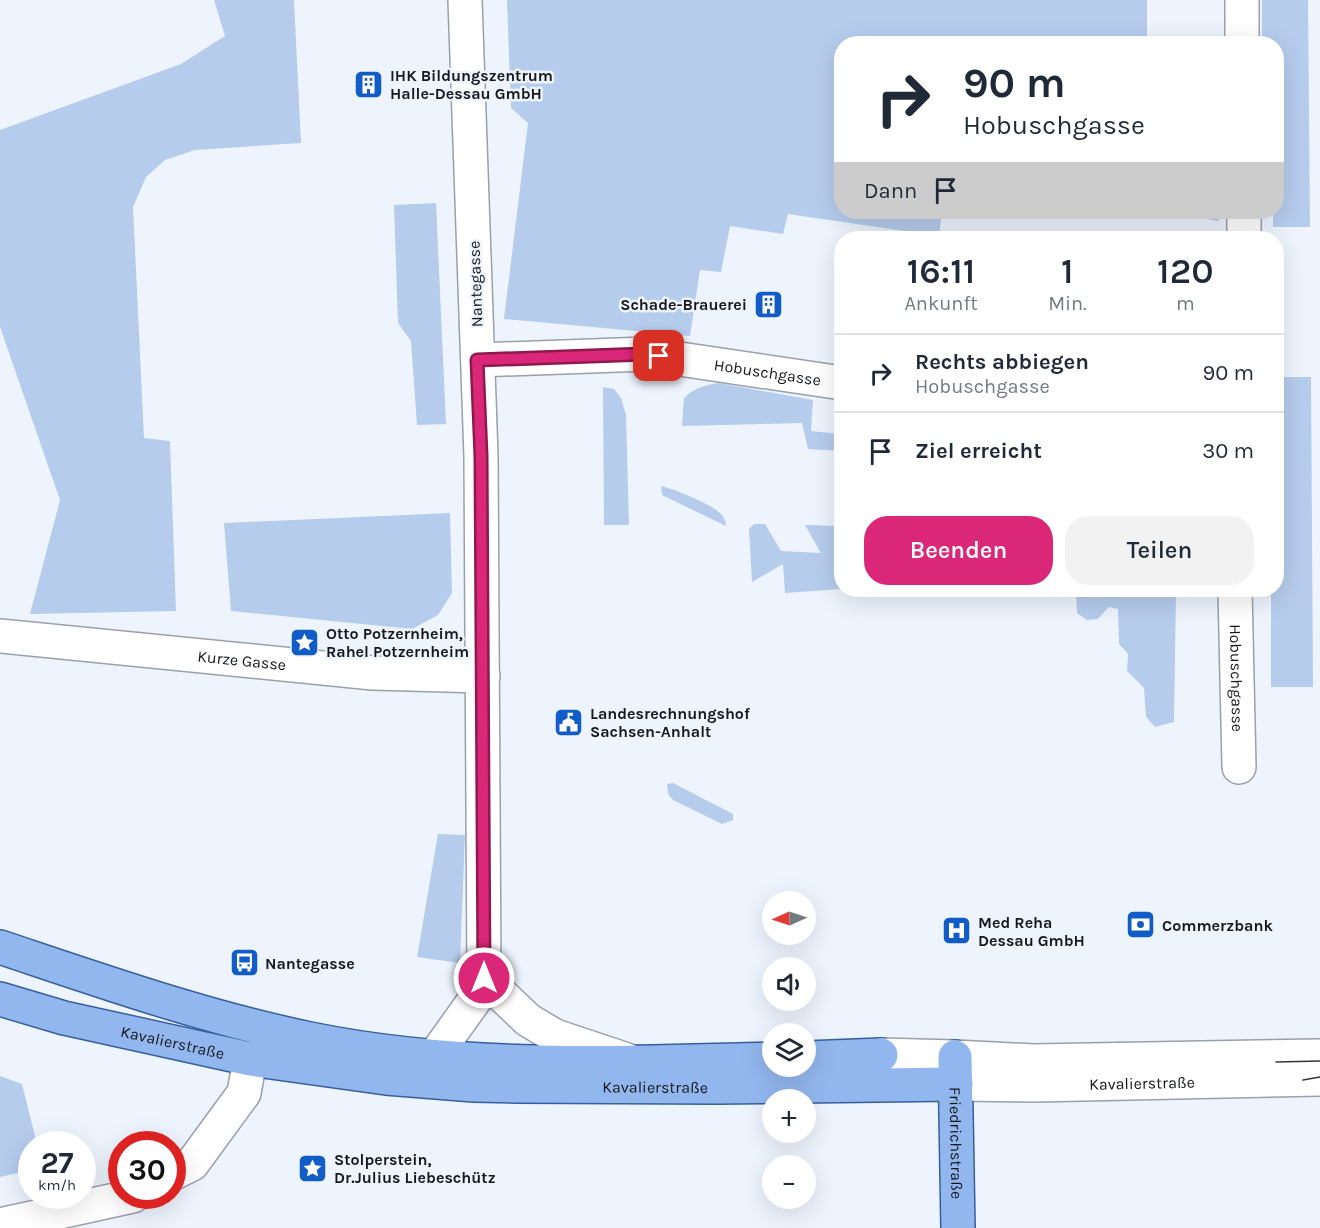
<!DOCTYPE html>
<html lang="de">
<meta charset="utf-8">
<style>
:root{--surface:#fff;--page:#f2f2f3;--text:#1f2937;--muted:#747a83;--line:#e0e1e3;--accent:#db2777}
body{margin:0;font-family:Karla,sans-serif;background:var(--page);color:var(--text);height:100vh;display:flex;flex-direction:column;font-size:22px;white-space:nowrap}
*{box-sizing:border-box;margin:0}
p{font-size:20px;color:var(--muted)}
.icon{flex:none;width:33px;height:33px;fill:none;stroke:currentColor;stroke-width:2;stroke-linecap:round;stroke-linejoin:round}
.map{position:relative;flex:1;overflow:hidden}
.drawer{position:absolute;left:834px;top:231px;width:450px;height:366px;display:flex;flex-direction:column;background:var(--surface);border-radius:24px;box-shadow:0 6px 24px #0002}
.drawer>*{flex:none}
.top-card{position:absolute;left:834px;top:36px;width:450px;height:183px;border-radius:24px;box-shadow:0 6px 24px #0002;background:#fff;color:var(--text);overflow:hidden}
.needle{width:39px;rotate:267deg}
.fabs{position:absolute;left:762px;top:891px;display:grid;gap:12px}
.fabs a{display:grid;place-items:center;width:54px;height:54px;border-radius:50%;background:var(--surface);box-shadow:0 6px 24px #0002;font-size:30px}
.speed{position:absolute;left:18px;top:1131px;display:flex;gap:12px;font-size:30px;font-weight:700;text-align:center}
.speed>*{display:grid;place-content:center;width:78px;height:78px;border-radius:50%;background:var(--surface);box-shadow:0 6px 24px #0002;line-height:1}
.speed small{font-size:15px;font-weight:400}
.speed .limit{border:9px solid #d22;background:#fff;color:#111}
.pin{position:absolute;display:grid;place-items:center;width:51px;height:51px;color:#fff;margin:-26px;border-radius:12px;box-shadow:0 3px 9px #0006}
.me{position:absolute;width:66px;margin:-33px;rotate:0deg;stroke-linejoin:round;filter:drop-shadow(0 0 4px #0008)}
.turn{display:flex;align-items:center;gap:21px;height:126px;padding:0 30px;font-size:27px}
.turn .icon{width:78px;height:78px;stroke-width:2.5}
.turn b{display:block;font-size:42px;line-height:51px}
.then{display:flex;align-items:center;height:57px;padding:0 30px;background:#0003;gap:12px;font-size:22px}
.eta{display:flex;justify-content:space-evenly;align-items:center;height:102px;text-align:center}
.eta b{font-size:36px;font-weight:600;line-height:42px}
.action{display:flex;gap:12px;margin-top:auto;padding:12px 30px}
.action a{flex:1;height:69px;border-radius:24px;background:var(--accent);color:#fff;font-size:24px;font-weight:600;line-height:69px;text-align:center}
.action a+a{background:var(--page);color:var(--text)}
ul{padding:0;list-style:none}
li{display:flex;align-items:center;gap:18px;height:78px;padding:0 30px;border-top:2px solid var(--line)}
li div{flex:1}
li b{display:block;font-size:22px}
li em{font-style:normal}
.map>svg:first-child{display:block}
.green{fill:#b6cced}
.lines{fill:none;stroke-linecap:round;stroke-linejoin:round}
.minor-casing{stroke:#9aa0a9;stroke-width:36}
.major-casing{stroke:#375f9d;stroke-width:36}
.minor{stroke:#fff;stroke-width:33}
.major{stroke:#92b6ee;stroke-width:33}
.tram{stroke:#35373c;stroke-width:1.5}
.route-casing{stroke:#8e194d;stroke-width:15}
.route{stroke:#db2777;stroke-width:10}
.labels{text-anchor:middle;stroke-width:5;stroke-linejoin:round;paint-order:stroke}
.poi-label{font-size:16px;font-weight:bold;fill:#15171b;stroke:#edf4fe;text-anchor:start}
.street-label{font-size:16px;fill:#15171b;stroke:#edf4fe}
</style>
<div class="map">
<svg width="1320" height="1228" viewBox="0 0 1320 1228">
<rect width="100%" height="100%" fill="#edf4fe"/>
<path class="green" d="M 214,0 L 294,0 L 301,143 L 195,150 L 165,160 L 146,177 L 133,207 L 144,438 L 170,441 L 176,611 L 30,614 L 60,500 L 0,327 L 0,130 L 181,64 L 225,36 Z
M 507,0 L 1147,0 L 1147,43 L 842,44 L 842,212 L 942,212 L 939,236 L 788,214 L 783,234 L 730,226 L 721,272 L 700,270 L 690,336 L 504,319 L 528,123 L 511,108 Z
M 1262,0 L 1308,0 L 1310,227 L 1273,227 L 1273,212 L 1276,212 L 1276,44 L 1262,43 Z
M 436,203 L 446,424 L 417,425 L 411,341 L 398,323 L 394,205 Z
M 1164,212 L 1219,212 L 1219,221 Z
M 1277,377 L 1311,377 L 1313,687 L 1271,687 L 1271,590 L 1276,590 Z
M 719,383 L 813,400 L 811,431 L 841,434 L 841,451 L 808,449 L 802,423 L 682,426 L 684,398 C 694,388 705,385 719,383 Z
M 603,387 L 614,389 L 621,398 L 626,415 L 629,525 L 604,525 Z
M 835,472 L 841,473 L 841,589 L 785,593 L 783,564 L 752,582 L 749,529 L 754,524 L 765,524 L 781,551 L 821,553 L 805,525 L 838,526 Z
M 661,486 C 672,488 713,505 720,513 C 724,517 726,521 726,526 L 662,495 Z
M 450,513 L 452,593 L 438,615 L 412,629 L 231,611 L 224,523 Z
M 1082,590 L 1176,590 L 1174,722 L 1155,727 L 1146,717 L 1144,688 L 1127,671 L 1128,654 L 1119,644 L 1118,609 L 1109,607 L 1098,619 L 1087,620 L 1077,613 L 1076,592 Z
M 673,783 L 733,814 L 733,820 L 722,824 L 673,800 L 668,794 L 667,784 Z
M 438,834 L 465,835 L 460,963 L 417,957 Z
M 0,1076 L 22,1084 L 37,1144 L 32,1144 L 31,1170 L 0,1177 Z"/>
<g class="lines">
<defs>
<g id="minor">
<path d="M 1242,0 L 1242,44"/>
<path d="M 1244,238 L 1244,212"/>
<path id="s1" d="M 478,360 L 646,354 L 842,383"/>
<path id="s2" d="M 1235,590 L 1239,767"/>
<path id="s3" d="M 0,636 L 373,673 L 483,676"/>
<path d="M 484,978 L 528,1020 L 555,1036 L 627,1060"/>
<path d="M 881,1055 L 955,1057 L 1034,1061 L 1320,1056"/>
<path d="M 434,1057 L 481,991 L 484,978 L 481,456 L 465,0"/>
<path id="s4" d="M 956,1084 L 1034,1085 L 1320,1079"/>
<path d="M 172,1174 L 192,1164 L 244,1093 L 250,1059"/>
<path d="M 0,1225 L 133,1196"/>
</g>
<g id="major">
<path d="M 0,947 C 102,981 204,1017 310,1039 C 462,1070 618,1063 772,1059"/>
<path id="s5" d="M 0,999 L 64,1018 L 250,1059 L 386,1078 L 474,1085 L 518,1086 L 717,1087 L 956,1084"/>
<path id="s6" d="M 955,1057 L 958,1228"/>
<path d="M 806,1058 L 881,1055"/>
</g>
</defs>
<use href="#minor" class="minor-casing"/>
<use href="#major" class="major-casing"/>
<use href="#minor" class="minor"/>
<use href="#major" class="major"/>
<path class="tram" d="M 1276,1062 L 1320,1061
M 1303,1080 L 1320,1077"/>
</g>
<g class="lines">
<defs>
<path id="route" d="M 484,978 L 481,456 L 477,360 L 646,354 L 659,356"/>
</defs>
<use href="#route" class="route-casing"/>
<use href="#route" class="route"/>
</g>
<defs>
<symbol id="building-square" viewBox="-11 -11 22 22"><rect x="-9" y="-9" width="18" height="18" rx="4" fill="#115cc6" stroke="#edf4fe"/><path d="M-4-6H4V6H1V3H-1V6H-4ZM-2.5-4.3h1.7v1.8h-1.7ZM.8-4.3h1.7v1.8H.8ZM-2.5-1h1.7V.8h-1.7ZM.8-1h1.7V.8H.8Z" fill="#fff"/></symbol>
<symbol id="sight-square" viewBox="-11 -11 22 22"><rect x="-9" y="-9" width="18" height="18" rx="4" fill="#115cc6" stroke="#edf4fe"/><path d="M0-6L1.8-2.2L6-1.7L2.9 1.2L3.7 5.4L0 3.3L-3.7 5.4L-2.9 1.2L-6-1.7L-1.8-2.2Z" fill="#fff"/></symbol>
<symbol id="civic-square" viewBox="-11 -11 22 22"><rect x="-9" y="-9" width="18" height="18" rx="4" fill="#115cc6" stroke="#edf4fe"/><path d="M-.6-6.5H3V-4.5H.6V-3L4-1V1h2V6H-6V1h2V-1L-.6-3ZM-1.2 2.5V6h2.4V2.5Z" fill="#fff"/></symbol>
<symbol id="bank-square" viewBox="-11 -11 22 22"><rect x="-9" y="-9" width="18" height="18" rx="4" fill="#115cc6" stroke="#edf4fe"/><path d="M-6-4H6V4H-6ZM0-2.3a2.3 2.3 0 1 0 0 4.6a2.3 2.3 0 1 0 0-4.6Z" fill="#fff"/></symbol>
<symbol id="hospital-square" viewBox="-11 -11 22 22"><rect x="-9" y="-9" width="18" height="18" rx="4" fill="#115cc6" stroke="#edf4fe"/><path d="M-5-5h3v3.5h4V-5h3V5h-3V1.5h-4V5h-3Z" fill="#fff"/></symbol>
<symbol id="bus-square" viewBox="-11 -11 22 22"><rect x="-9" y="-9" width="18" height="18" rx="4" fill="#115cc6" stroke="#edf4fe"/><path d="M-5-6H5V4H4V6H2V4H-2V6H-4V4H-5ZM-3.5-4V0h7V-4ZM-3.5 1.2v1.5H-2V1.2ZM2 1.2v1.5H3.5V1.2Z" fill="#fff"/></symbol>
</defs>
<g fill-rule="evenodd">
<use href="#building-square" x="352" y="68" width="33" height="33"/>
<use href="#building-square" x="752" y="288" width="33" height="33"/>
<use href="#sight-square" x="288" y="626" width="33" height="33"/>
<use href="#civic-square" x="552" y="706" width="33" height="33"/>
<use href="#bank-square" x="1124" y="908" width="33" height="33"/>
<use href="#hospital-square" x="940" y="914" width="33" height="33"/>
<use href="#bus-square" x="228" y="946" width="33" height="33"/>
<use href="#sight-square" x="296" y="1152" width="33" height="33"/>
</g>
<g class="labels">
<g class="poi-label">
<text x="390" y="81">IHK Bildungszentrum<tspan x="390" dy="18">Halle-Dessau GmbH</tspan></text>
<text x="747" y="310" text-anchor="end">Schade-Brauerei</text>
<text x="326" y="639">Otto Potzernheim,<tspan x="326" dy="18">Rahel Potzernheim</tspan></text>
<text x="590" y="719">Landesrechnungshof<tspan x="590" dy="18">Sachsen-Anhalt</tspan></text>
<text x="978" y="928">Med Reha<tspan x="978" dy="18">Dessau GmbH</tspan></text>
<text x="1162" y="931">Commerzbank</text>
<text x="265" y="969">Nantegasse</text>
<text x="334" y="1165">Stolperstein,<tspan x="334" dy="18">Dr.Julius Liebeschütz</tspan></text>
</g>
<g class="street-label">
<text transform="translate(475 284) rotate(-92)" y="6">Nantegasse</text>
<text dy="6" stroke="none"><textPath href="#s1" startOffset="291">Hobuschgasse</textPath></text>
<text dy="6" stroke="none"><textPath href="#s3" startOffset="243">Kurze Gasse</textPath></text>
<text dy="6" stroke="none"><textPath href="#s2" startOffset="88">Hobuschgasse</textPath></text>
<text dy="6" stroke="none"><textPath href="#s5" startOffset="178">Kavalierstraße</textPath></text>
<text dy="6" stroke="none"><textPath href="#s4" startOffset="186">Kavalierstraße</textPath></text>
<text dy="6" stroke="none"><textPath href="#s5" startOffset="664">Kavalierstraße</textPath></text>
<text dy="6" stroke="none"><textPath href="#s6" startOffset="86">Friedrichstraße</textPath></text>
</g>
</g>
</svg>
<div class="fabs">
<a><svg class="needle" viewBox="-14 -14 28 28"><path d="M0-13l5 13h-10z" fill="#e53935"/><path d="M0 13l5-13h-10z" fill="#747a83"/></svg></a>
<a><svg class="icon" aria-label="sound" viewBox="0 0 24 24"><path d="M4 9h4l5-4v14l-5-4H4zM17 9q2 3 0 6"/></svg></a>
<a><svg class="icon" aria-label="layers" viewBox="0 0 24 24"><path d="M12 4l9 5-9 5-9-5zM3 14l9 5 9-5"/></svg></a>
<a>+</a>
<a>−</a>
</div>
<div class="speed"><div>27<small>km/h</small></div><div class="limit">30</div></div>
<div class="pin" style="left:659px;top:356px;background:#d93025"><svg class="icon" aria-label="arrive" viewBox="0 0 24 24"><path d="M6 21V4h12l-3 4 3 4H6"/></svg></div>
<svg class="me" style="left:484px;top:978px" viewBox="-20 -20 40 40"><circle r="17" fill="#db2777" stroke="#fff" stroke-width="3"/><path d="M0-11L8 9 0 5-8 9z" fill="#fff"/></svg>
<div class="top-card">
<div class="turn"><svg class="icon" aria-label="right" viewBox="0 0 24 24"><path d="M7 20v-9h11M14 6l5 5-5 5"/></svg><div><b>90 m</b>Hobuschgasse</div></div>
<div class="then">Dann<svg class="icon" aria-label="arrive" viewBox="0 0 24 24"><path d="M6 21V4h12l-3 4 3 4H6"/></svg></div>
</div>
<section class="drawer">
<div class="eta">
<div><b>16:11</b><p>Ankunft</p></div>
<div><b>1</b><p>Min.</p></div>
<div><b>120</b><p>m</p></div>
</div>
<ul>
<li><svg class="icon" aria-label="right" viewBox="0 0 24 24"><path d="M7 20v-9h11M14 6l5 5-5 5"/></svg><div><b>Rechts abbiegen</b><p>Hobuschgasse</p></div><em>90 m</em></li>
<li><svg class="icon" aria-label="arrive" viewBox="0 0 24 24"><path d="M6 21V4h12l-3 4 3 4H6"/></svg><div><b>Ziel erreicht</b></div><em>30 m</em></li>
</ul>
<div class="action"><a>Beenden</a><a>Teilen</a></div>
</section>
</div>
